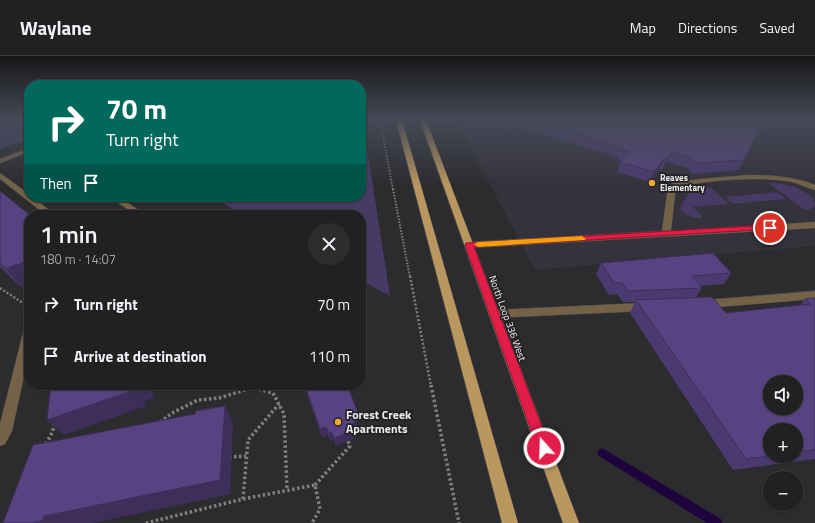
<!DOCTYPE html>
<meta charset="utf-8">
<style>
:root{--surface:#212022;--page:#2d2d2f;--text:#f1f3f6;--muted:#a2a3a5;--line:#3e3e40}
body{margin:0;font-family:"Titillium Web",sans-serif;background:var(--page);color:var(--text);height:100vh;display:flex;flex-direction:column;font-size:15px;white-space:nowrap}
*{box-sizing:border-box;margin:0}
p{font-size:13px;color:var(--muted)}
.icon{flex:none;width:22px;height:22px;fill:none;stroke:currentColor;stroke-width:2;stroke-linecap:round;stroke-linejoin:round}
.map{position:relative;flex:1;overflow:hidden}
.panel{position:absolute;left:24px;top:154px;width:342px;height:180px;display:flex;flex-direction:column;background:var(--surface);border-radius:16px;box-shadow:0 1px 3px #0004,0 0 0 1px var(--line)}
.panel>*{flex:none}
.guide{position:absolute;left:24px;top:24px;width:342px;height:122px;border-radius:16px;box-shadow:0 1px 3px #0004,0 0 0 1px var(--line);background:#00695c;color:#fff;overflow:hidden}
.tools{position:absolute;left:763px;top:319px;display:grid;gap:8px}
.tools a{display:grid;place-items:center;width:40px;height:40px;border-radius:50%;background:var(--surface);box-shadow:0 1px 3px #0004,0 0 0 1px var(--line);font-size:20px}
.pin{position:absolute;display:grid;place-items:center;width:34px;height:34px;color:#fff;margin:-17px;border:2px solid #fff;border-radius:50%;box-shadow:0 1px 4px #0007}
.me{position:absolute;width:44px;margin:-22px;rotate:340deg;stroke-linejoin:round;filter:drop-shadow(0 0 3px #0008)}
.turn{display:flex;align-items:center;gap:14px;height:84px;padding:0 16px;font-size:18px}
.turn .icon{width:52px;height:52px;stroke-width:2.5}
.turn b{display:block;font-size:28px;line-height:34px}
.then{display:flex;align-items:center;height:38px;padding:0 16px;background:#0003;gap:8px;font-size:15px}
.round{display:grid;place-items:center;flex:none;width:42px;height:42px;border-radius:21px;background:var(--page)}
.overview{display:flex;align-items:center;justify-content:space-between;height:68px;padding:0 16px}
h1{font-size:24px;font-weight:600;line-height:30px}
ul{padding:0;list-style:none}
li{display:flex;align-items:center;gap:12px;height:52px;padding:0 16px}
li div{flex:1}
li b{display:block;font-size:15px}
li em{font-style:normal}
header{display:flex;align-items:center;gap:24px;box-sizing:border-box;height:56px;padding:0 20px;background:var(--surface);border-bottom:1px solid var(--line)}
header strong{font-size:19px}
nav{display:flex;gap:22px;margin-inline-start:auto;font-size:14px}
.map>svg:first-child{display:block}
.built{fill:#34323b}
.green{fill:#473a65}
.lines{fill:none;stroke-linecap:round;stroke-linejoin:round}
.stream{fill:#1e043d;fill-rule:evenodd}
.lane-casing{stroke:#474649;stroke-width:1}
.primary-casing{stroke:#474649;stroke-width:1}
.path-far3{stroke:#808082;stroke-width:1.5;stroke-dasharray:1.5 1.5;stroke-linecap:butt}
.path-far2{stroke:#808082;stroke-width:2;stroke-dasharray:1.5 1.5;stroke-linecap:butt}
.path-far1{stroke:#808082;stroke-width:2.5;stroke-dasharray:2 2;stroke-linecap:butt}
.path{stroke:#808082;stroke-width:3.5;stroke-dasharray:2.5 2.5;stroke-linecap:butt}
.lane{fill:#736247;fill-rule:evenodd}
.primary{fill:#ba975e;fill-rule:evenodd}
.wall{fill:#4b3a6f;fill-rule:evenodd}
.shaded-wall{fill:#3d2f5a}
.building{fill:#574381;stroke:#3d2f5a;fill-rule:evenodd}
.route{fill:#e11d48;stroke:#92132f}
.slow{fill:#f59e0b}
.poi-dot{fill:#e9ab38;stroke:#222124;stroke-width:1.5}
.labels{text-anchor:middle;stroke-width:3.5;stroke-linejoin:round;paint-order:stroke}
.far-poi-label{font-size:9px;font-weight:bold;fill:#ededef;stroke:#222124;text-anchor:start}
.street-label{font-size:10px;fill:#ededef;stroke:#222124}
.near-poi-label{font-size:12px;font-weight:bold;fill:#ededef;stroke:#222124;text-anchor:start}
</style>
<header>
<strong>Waylane</strong>
<nav><a>Map</a><a>Directions</a><a>Saved</a></nav>
</header>
<div class="map">
<svg width="815" height="467" viewBox="0 0 815 467">
<rect width="100%" height="100%" fill="#2c2b2e"/>
<path class="built" d="M 456,64 L 815,64 L 815,190 L 535,214 Z"/>
<path class="green" d="M 0,64 L 29,64 L 29,83 L 0,93 Z
M 366,85 L 390,240 L 361,224 L 361,159 L 244,159 L 212,141 L 361,141 L 361,86 Z
M 768,127 C 784,126 801,131 813,142 L 815,150 L 810,153 L 805,154 Z
M 710,131 L 729,148 L 693,151 L 702,160 L 701,162 C 693,162 684,160 680,152 C 690,135 689,132 710,131 Z
M 777,136 L 786,143 L 733,148 L 725,141 Z"/>
<g class="lines">
<path class="stream" d="M 602,392 L 721,463 L 722,467 L 707,467 L 599,400 L 597,397 L 599,394 Z"/>
<defs>
<path id="lane" d="M 29,92 L 29,96 L 0,107 L 0,103 Z
M 0,117 L 29,138 L 29,141 L 33,141 L 55,159 L 46,159 L 0,123 Z
M 748,119 C 771,119 793,120 815,129 L 815,134 C 807,132 800,128 792,126 C 763,120 708,124 679,131 L 675,138 L 671,175 L 815,166 L 815,172 L 469,192 L 465,189 L 469,186 L 662,175 L 667,138 L 673,127 L 700,123 Z
M 110,141 L 119,141 L 146,159 L 136,159 Z
M 815,235 L 815,243 L 706,252 L 702,251 L 701,248 L 702,245 L 706,244 Z
M 644,247 L 648,248 L 649,251 L 648,254 L 644,255 L 494,262 L 490,261 L 489,258 L 490,255 L 494,254 Z
M 29,269 L 29,297 L 12,375 L 5,388 L 0,390 L 0,368 L 24,273 L 25,270 Z"/>
<path id="primary" d="M 396,64 L 402,64 L 518,467 L 502,467 Z
M 420,64 L 426,64 L 579,467 L 563,467 Z"/>
</defs>
<use href="#lane" class="lane-casing"/>
<use href="#primary" class="primary-casing"/>
<path class="path-far3" d="M 380,64 L 393,134"/>
<path class="path-far2" d="M 393,133 L 410,221"/>
<path class="path-far1" d="M 410,220 L 431,330
M 0,232 L 29,251
M 258,330 L 261,329"/>
<path class="path" d="M 250,329 L 253,332 L 273,337 L 284,358 L 287,434
M 431,329 L 459,467
M 160,366 L 174,356 L 198,344 L 219,342 L 261,329
M 46,388 L 53,375 L 54,367
M 229,401 L 246,400
M 315,429 L 350,390 L 348,385
M 243,443 L 248,384 L 279,348
M 146,467 L 243,443 L 315,429 L 320,453 L 312,467"/>
<use href="#lane" class="lane"/>
<use href="#primary" class="primary"/>
</g>
<path class="wall" d="M 516,64 L 735,64 L 737,68 L 744,104 L 738,114 L 693,118 L 687,112 L 667,106 L 662,114 L 659,113 L 650,126 L 617,116 L 621,105 L 617,103 L 618,101 L 515,70 Z
M 0,135 L 29,159 L 29,225 L 20,230 L 0,211 Z
M 601,207 L 731,217 L 724,228 L 700,230 L 702,232 L 696,241 L 726,257 L 800,249 L 805,243 L 815,242 L 815,403 L 733,414 L 630,257 L 635,246 L 623,246 L 617,238 L 609,239 L 596,218 ZM 796,374 L 796,400 L 770,400 Z
M 304,329 L 347,329 L 359,365 L 356,366 L 357,373 L 356,374 L 357,381 L 336,390 L 334,384 L 330,385 L 328,378 L 322,381 Z"/>
<path class="shaded-wall" d="M 672,96 L 667,106 L 662,114 L 666,104 Z
M 664,103 L 659,113 L 650,126 L 654,116 Z
M 29,203 L 29,222 L 18,209 Z
M 17,208 L 29,222 L 29,225 L 20,230 L 6,213 Z
M 133,329 L 152,329 L 153,342 L 145,345 L 146,350 L 64,379 L 47,364 Z
M 225,350 L 233,366 L 230,438 L 94,467 L 32,467 L 44,460 Z
M 358,357 L 359,365 L 356,366 L 357,373 L 354,375 L 353,367 L 353,359 Z
M 326,371 L 328,378 L 322,381 L 320,373 Z
M 356,374 L 357,381 L 336,390 L 334,382 Z
M 332,376 L 334,384 L 330,385 L 329,377 Z"/>
<path class="building" d="M 529,64 L 735,64 L 739,65 L 737,68 L 759,73 L 744,104 L 698,107 L 692,102 L 672,96 L 666,104 L 664,103 L 654,116 L 620,106 L 629,96 L 621,94 L 623,91 Z
M 0,135 L 30,159 L 29,159 L 29,203 L 18,209 L 17,208 L 6,213 L 0,207 Z
M 713,197 L 731,217 L 692,220 L 702,232 L 628,235 L 622,227 L 614,227 L 601,207 Z
M 712,241 L 726,257 L 811,248 L 805,243 L 815,242 L 815,394 L 796,396 L 796,374 L 770,374 L 770,400 L 746,403 L 636,244 ZM 770,326 L 796,326 L 796,352 L 770,352 Z
M 51,329 L 133,329 L 134,334 L 47,364 Z
M 305,329 L 347,329 L 358,357 L 353,359 L 356,366 L 353,367 L 356,374 L 334,382 L 332,376 L 329,377 L 326,371 L 320,373 Z
M 225,350 L 220,424 L 44,460 L 42,465 L 32,467 L 3,467 L 33,389 L 195,358 L 196,355 Z"/>
<linearGradient id="sky" x2="0" y2="1"><stop stop-color="#181819"/><stop offset="0.49" stop-color="#454a57"/><stop offset="1" stop-color="#454a57" stop-opacity="0"/></linearGradient>
<rect width="815" height="130" fill="url(#sky)"/>
<path class="route" d="M 770,169 L 773,170 L 773,173 L 474,191 L 550,392 L 548,397 L 544,398 L 539,397 L 465,189 L 466,187 Z"/>
<path class="slow" d="M 582,180 L 586,183 L 584,184 L 478,191 L 474,188 L 478,186 Z"/>
<g class="poi-dot">
<circle cx="652" cy="127" r="4"/>
<circle cx="338" cy="366" r="4"/>
</g>
<g class="labels">
<g class="far-poi-label">
<text x="660" y="125">Reaves<tspan x="660" dy="10">Elementary</tspan></text>
</g>
<g class="street-label">
<text transform="translate(508 262) rotate(70)" y="4">North Loop 336 West</text>
</g>
<g class="near-poi-label">
<text x="346" y="363">Forest Creek<tspan x="346" dy="14">Apartments</tspan></text>
</g>
</g>
</svg>
<div class="tools">
<a><svg class="icon" aria-label="sound" viewBox="0 0 24 24"><path d="M4 9h4l5-4v14l-5-4H4zM17 9q2 3 0 6"/></svg></a>
<a>+</a>
<a>−</a>
</div>
<div class="pin" style="left:770px;top:172px;background:#d93025"><svg class="icon" aria-label="arrive" viewBox="0 0 24 24"><path d="M6 21V4h12l-3 4 3 4H6"/></svg></div>
<svg class="me" style="left:544px;top:392px" viewBox="-20 -20 40 40"><circle r="17" fill="#e11d48" stroke="#fff" stroke-width="3"/><path d="M0-11L8 9 0 5-8 9z" fill="#fff"/></svg>
<div class="guide">
<div class="turn"><svg class="icon" aria-label="right" viewBox="0 0 24 24"><path d="M7 20v-9h11M14 6l5 5-5 5"/></svg><div><b>70 m</b>Turn right</div></div>
<div class="then">Then<svg class="icon" aria-label="arrive" viewBox="0 0 24 24"><path d="M6 21V4h12l-3 4 3 4H6"/></svg></div>
</div>
<section class="panel">
<div class="overview"><div><h1>1 min</h1><p>180 m · 14:07</p></div><a class="round"><svg class="icon" aria-label="close" viewBox="0 0 24 24"><path d="M6 6l12 12M18 6L6 18"/></svg></a></div>
<ul>
<li><svg class="icon" aria-label="right" viewBox="0 0 24 24"><path d="M7 20v-9h11M14 6l5 5-5 5"/></svg><div><b>Turn right</b></div><em>70 m</em></li>
<li><svg class="icon" aria-label="arrive" viewBox="0 0 24 24"><path d="M6 21V4h12l-3 4 3 4H6"/></svg><div><b>Arrive at destination</b></div><em>110 m</em></li>
</ul>
</section>
</div>
